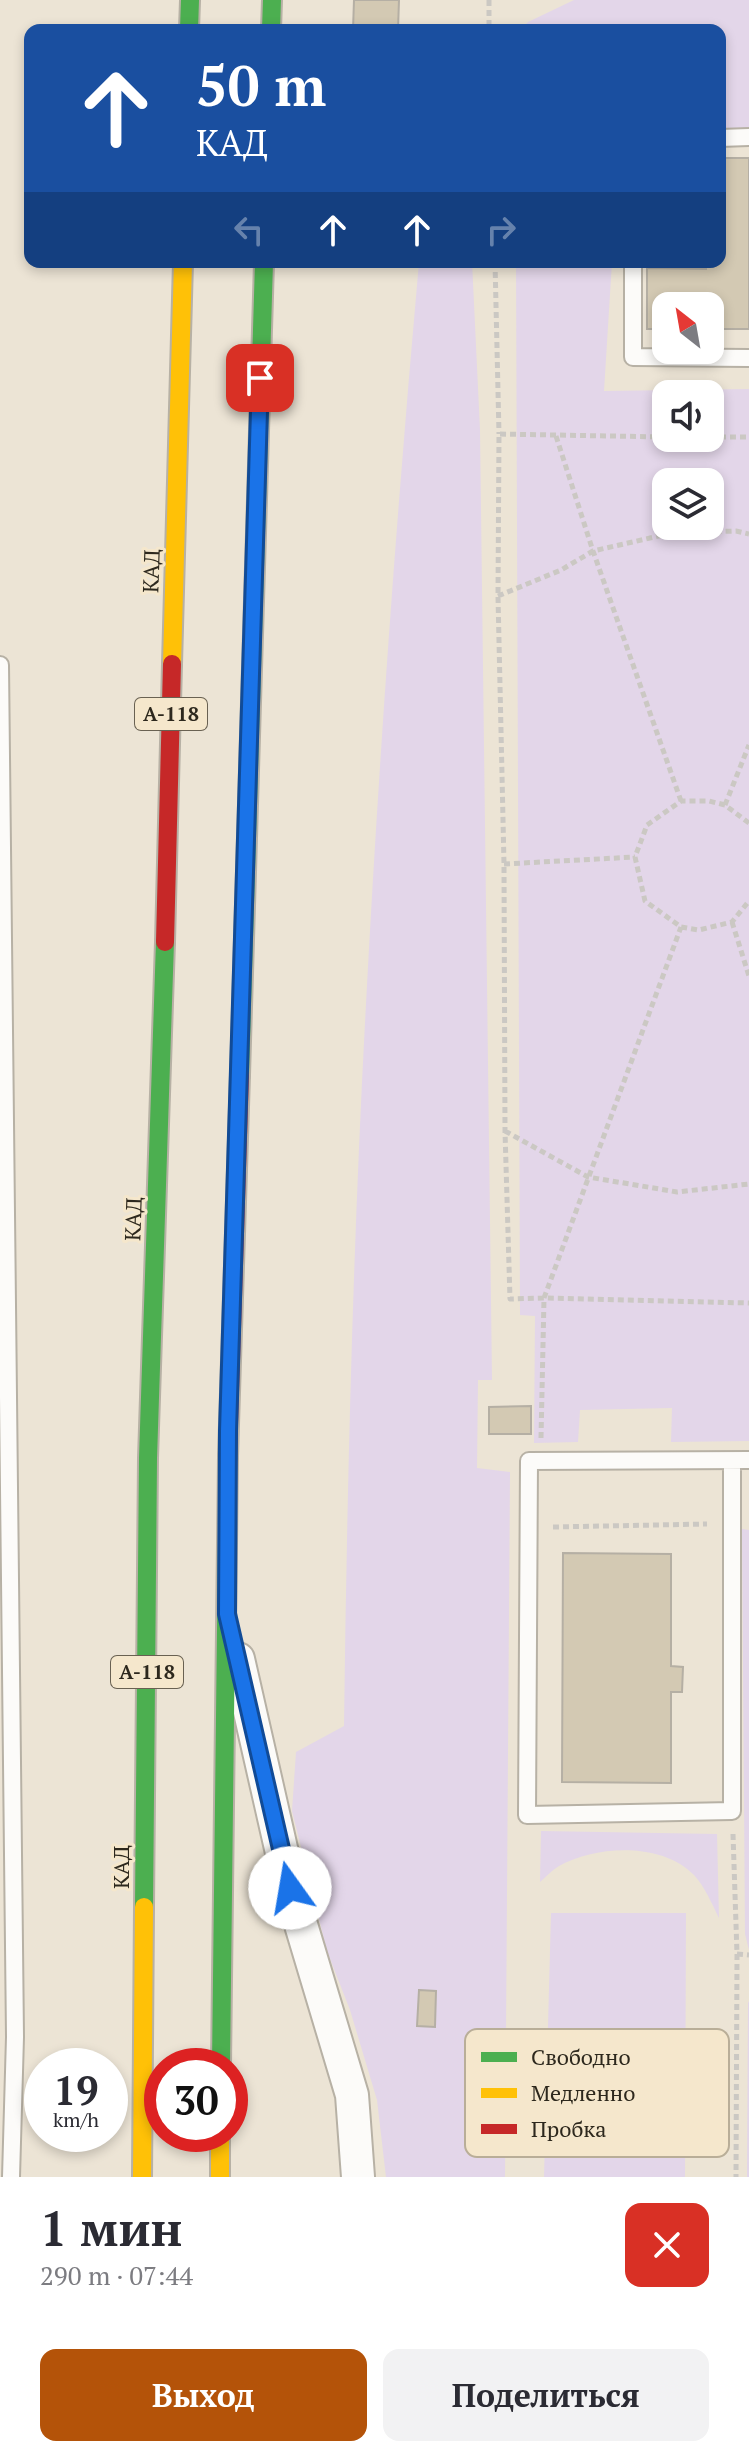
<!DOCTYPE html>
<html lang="ru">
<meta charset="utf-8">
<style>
:root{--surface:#fff;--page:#f2f2f3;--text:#2b2b33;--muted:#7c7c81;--accent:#b45309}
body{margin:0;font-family:"PT Serif",serif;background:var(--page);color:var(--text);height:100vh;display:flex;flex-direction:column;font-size:30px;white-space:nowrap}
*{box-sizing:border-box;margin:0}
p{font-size:26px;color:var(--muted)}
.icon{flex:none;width:44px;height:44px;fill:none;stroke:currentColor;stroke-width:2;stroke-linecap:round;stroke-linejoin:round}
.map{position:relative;height:2177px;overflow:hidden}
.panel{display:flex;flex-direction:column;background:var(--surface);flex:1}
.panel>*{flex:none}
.top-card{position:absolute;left:24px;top:24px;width:702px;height:244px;border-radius:16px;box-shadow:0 4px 12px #0003;background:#1a4fa0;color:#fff;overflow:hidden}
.needle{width:52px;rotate:329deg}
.buttons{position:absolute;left:652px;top:292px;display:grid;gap:16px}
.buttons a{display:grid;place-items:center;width:72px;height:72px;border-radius:16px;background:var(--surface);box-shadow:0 4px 12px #0003;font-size:40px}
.speed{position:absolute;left:24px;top:2048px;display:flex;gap:16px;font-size:40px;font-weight:700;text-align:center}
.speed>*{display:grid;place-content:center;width:104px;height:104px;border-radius:50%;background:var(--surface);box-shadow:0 4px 12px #0003;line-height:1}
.speed small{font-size:20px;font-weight:400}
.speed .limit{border:12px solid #d22;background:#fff;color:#111}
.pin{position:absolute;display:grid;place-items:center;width:68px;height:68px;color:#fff;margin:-34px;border-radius:16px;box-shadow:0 4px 12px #0006}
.me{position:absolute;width:88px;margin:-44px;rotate:347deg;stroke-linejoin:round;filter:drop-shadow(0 0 6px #0008)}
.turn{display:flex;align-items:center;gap:28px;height:168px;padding:0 40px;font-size:36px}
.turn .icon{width:104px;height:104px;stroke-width:2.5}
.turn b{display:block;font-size:56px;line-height:68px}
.lanes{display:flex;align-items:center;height:76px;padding:0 40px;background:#0003;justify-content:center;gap:40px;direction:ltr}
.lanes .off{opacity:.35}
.round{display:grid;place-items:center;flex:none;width:84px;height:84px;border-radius:16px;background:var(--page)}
.overview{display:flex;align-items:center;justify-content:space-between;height:136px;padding:0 40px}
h1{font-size:48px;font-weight:700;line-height:60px}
.cta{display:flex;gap:16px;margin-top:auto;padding:16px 40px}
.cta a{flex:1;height:92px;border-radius:16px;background:var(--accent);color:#fff;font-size:32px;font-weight:700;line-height:92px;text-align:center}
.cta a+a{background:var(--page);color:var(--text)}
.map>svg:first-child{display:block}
.green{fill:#e3d6e9;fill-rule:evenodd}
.building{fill:#d3c9b3;stroke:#b5afa4;stroke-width:2}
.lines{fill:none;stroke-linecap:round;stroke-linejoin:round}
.lane-casing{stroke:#b7b1a5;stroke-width:20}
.street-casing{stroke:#b7b1a5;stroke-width:36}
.fast-casing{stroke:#b7b1a5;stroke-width:22}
.slow-casing{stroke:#b7b1a5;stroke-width:22}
.jam-casing{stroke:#b7b1a5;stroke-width:22}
.path{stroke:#cbc8c3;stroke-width:5;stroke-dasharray:6 4;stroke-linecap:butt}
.lane{stroke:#fcfbf9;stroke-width:16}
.street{stroke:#fcfbf9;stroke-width:32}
.fast{stroke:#4caf50;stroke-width:18}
.slow{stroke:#ffc107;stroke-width:18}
.jam{stroke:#c62828;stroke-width:18}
.route-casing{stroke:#114b97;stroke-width:20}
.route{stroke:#1a73e8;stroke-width:14}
.labels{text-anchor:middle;stroke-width:6;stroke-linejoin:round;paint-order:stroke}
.shield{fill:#f5e7cc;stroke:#696152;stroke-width:2}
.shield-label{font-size:20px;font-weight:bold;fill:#2d281d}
.street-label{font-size:22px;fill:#2d281d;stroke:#f5e7cc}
.key{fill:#f5e7cc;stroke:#b9ae98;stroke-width:2}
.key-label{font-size:22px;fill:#2d281d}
</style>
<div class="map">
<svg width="749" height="2177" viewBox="0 0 749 2177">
<rect width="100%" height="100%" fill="#ece4d5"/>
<path class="green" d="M 574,0 L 749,0 L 749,128 L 720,129 L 720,30 L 521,30 L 528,22 Z
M 419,262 L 472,262 L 480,430 L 492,1380 L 478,1380 L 477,1468 L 510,1472 L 505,2177 L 386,2177 L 377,2100 L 350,2010 L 327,1951 L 292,1811 L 296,1752 L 344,1726 C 347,1485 353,1244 366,1004 C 379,757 397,509 419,262 Z
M 516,262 L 612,262 L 604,391 L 749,389 L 749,1441 L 671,1442 L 672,1408 L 580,1410 L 578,1442 L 534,1443 L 535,1316 L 520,1315 ZM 666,394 L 710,394 L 710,438 L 666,438 ZM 666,482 L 710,482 L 710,526 L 666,526 Z
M 742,1529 L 749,1530 L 749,1950 L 745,1934 Z
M 541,1831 L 717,1834 L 719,1918 C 712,1904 705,1887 694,1875 C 662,1842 596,1845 559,1866 C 552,1870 546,1877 540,1882 Z
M 551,1913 L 686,1913 L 685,2177 L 544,2177 Z
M 749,2001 L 749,2177 L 747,2177 L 748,2003 Z"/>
<path class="building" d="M 354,0 L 399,0 L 398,30 L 353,30 Z
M 720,158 L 749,158 L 749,329 L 710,329 L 710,306 L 666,306 L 666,329 L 647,329 L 647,268 L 706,269 L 706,262 L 720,262 Z
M 531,1406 L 531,1434 L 489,1434 L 489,1407 Z
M 563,1553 L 671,1554 L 671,1666 L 683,1667 L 682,1692 L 671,1692 L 671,1783 L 562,1782 Z
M 419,1990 L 436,1991 L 435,2027 L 417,2026 Z"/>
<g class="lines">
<defs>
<path id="lane" d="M 720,138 L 749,137
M 633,262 L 633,357 L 749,358
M 0,665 L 15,2037 L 11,2177
M 732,1461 L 732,1811 L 527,1815 L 529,1461 L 749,1460"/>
<path id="street" d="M 238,1659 L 290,1888 L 352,2095 L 358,2177"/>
<path id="fast" d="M 189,30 L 190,0
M 271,30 L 272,0
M 240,1075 L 264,262
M 144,1907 L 148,1458 L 165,942
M 221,2066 L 228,1456"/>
<path id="slow" d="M 172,664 L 183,262
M 220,2134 L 220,2177
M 142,2177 L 144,1907"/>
<path id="jam" d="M 165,942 L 172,664
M 228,1456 L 240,1075"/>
</defs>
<use href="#lane" class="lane-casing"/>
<use href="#street" class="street-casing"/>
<use href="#fast" class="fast-casing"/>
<use href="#slow" class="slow-casing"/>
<use href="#jam" class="jam-casing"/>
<path class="path" d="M 489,0 L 489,30
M 495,262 L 499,434
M 556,436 L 593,551 L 681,801
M 666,437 L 499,434 L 498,596 L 504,864 L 505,1131 L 510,1299 L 544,1298 L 749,1303
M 710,437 L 749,437
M 498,596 L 561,570 L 593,551 L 672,533 L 736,531 L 749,534
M 725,805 L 749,745
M 749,823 L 725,805 L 709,801 L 681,801 L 647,825 L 635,857 L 645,901 L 681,927 L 699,930 L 732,922 L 749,901
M 504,864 L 635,857
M 732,922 L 749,976
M 505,1131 L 588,1177 L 677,1192 L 749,1184
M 541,1438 L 544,1298 L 681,927
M 553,1527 L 707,1524
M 733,1834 L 737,1954 L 736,2177
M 737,1954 L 749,1955"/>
<use href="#lane" class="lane"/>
<use href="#street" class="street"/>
<use href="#fast" class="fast"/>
<use href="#slow" class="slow"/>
<use href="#jam" class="jam"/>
</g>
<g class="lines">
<defs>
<path id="route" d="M 260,378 L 228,1431 L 227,1614 L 290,1888"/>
</defs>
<use href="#route" class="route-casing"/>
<use href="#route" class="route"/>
</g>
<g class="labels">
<g class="shield">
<rect x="135" y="698" width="72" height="32" rx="6"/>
<rect x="111" y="1656" width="72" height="32" rx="6"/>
</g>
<g class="shield-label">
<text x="171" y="721">А-118</text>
<text x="147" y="1679">А-118</text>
</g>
<g class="street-label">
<text transform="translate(151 571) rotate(-88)" y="8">КАД</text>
<text transform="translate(133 1219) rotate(-88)" y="8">КАД</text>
<text transform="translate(121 1867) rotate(-90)" y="8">КАД</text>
</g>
</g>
<rect x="465" y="2029" width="264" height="128" rx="12" class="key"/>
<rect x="481" y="2052" width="36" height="10" fill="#4caf50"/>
<rect x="481" y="2088" width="36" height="10" fill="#ffc107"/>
<rect x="481" y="2124" width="36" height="10" fill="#c62828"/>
<g class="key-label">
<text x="531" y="2065">Свободно</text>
<text x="531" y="2101">Медленно</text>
<text x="531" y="2137">Пробка</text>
</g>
</svg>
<div class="buttons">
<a><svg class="needle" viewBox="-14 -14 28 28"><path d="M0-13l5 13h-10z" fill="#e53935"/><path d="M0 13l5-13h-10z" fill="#7c7c81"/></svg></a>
<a><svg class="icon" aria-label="sound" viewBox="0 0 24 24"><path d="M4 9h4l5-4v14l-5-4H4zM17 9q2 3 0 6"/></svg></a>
<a><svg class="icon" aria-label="layers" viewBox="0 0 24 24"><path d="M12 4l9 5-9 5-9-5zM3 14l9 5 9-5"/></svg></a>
</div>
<div class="speed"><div>19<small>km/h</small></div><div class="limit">30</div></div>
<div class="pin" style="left:260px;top:378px;background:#d93025"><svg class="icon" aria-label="arrive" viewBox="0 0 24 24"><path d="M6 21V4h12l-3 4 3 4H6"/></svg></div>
<svg class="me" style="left:290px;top:1888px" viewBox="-20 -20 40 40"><circle r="19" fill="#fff"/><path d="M0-13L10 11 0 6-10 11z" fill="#1a73e8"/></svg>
<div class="top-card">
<div class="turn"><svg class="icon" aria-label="ahead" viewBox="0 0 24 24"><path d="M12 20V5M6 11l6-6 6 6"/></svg><div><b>50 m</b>КАД</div></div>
<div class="lanes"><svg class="icon off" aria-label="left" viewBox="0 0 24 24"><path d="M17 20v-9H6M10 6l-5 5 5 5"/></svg><svg class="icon" aria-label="ahead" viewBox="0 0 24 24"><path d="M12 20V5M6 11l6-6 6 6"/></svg><svg class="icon" aria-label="ahead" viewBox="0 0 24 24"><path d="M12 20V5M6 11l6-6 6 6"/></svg><svg class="icon off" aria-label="right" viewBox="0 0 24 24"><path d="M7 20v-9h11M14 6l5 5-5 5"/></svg></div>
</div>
</div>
<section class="panel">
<div class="overview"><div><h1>1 мин</h1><p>290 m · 07:44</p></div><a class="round" style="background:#d93025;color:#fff"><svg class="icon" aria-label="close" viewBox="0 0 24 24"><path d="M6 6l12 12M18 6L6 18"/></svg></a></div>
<div class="cta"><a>Выход</a><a>Поделиться</a></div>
</section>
